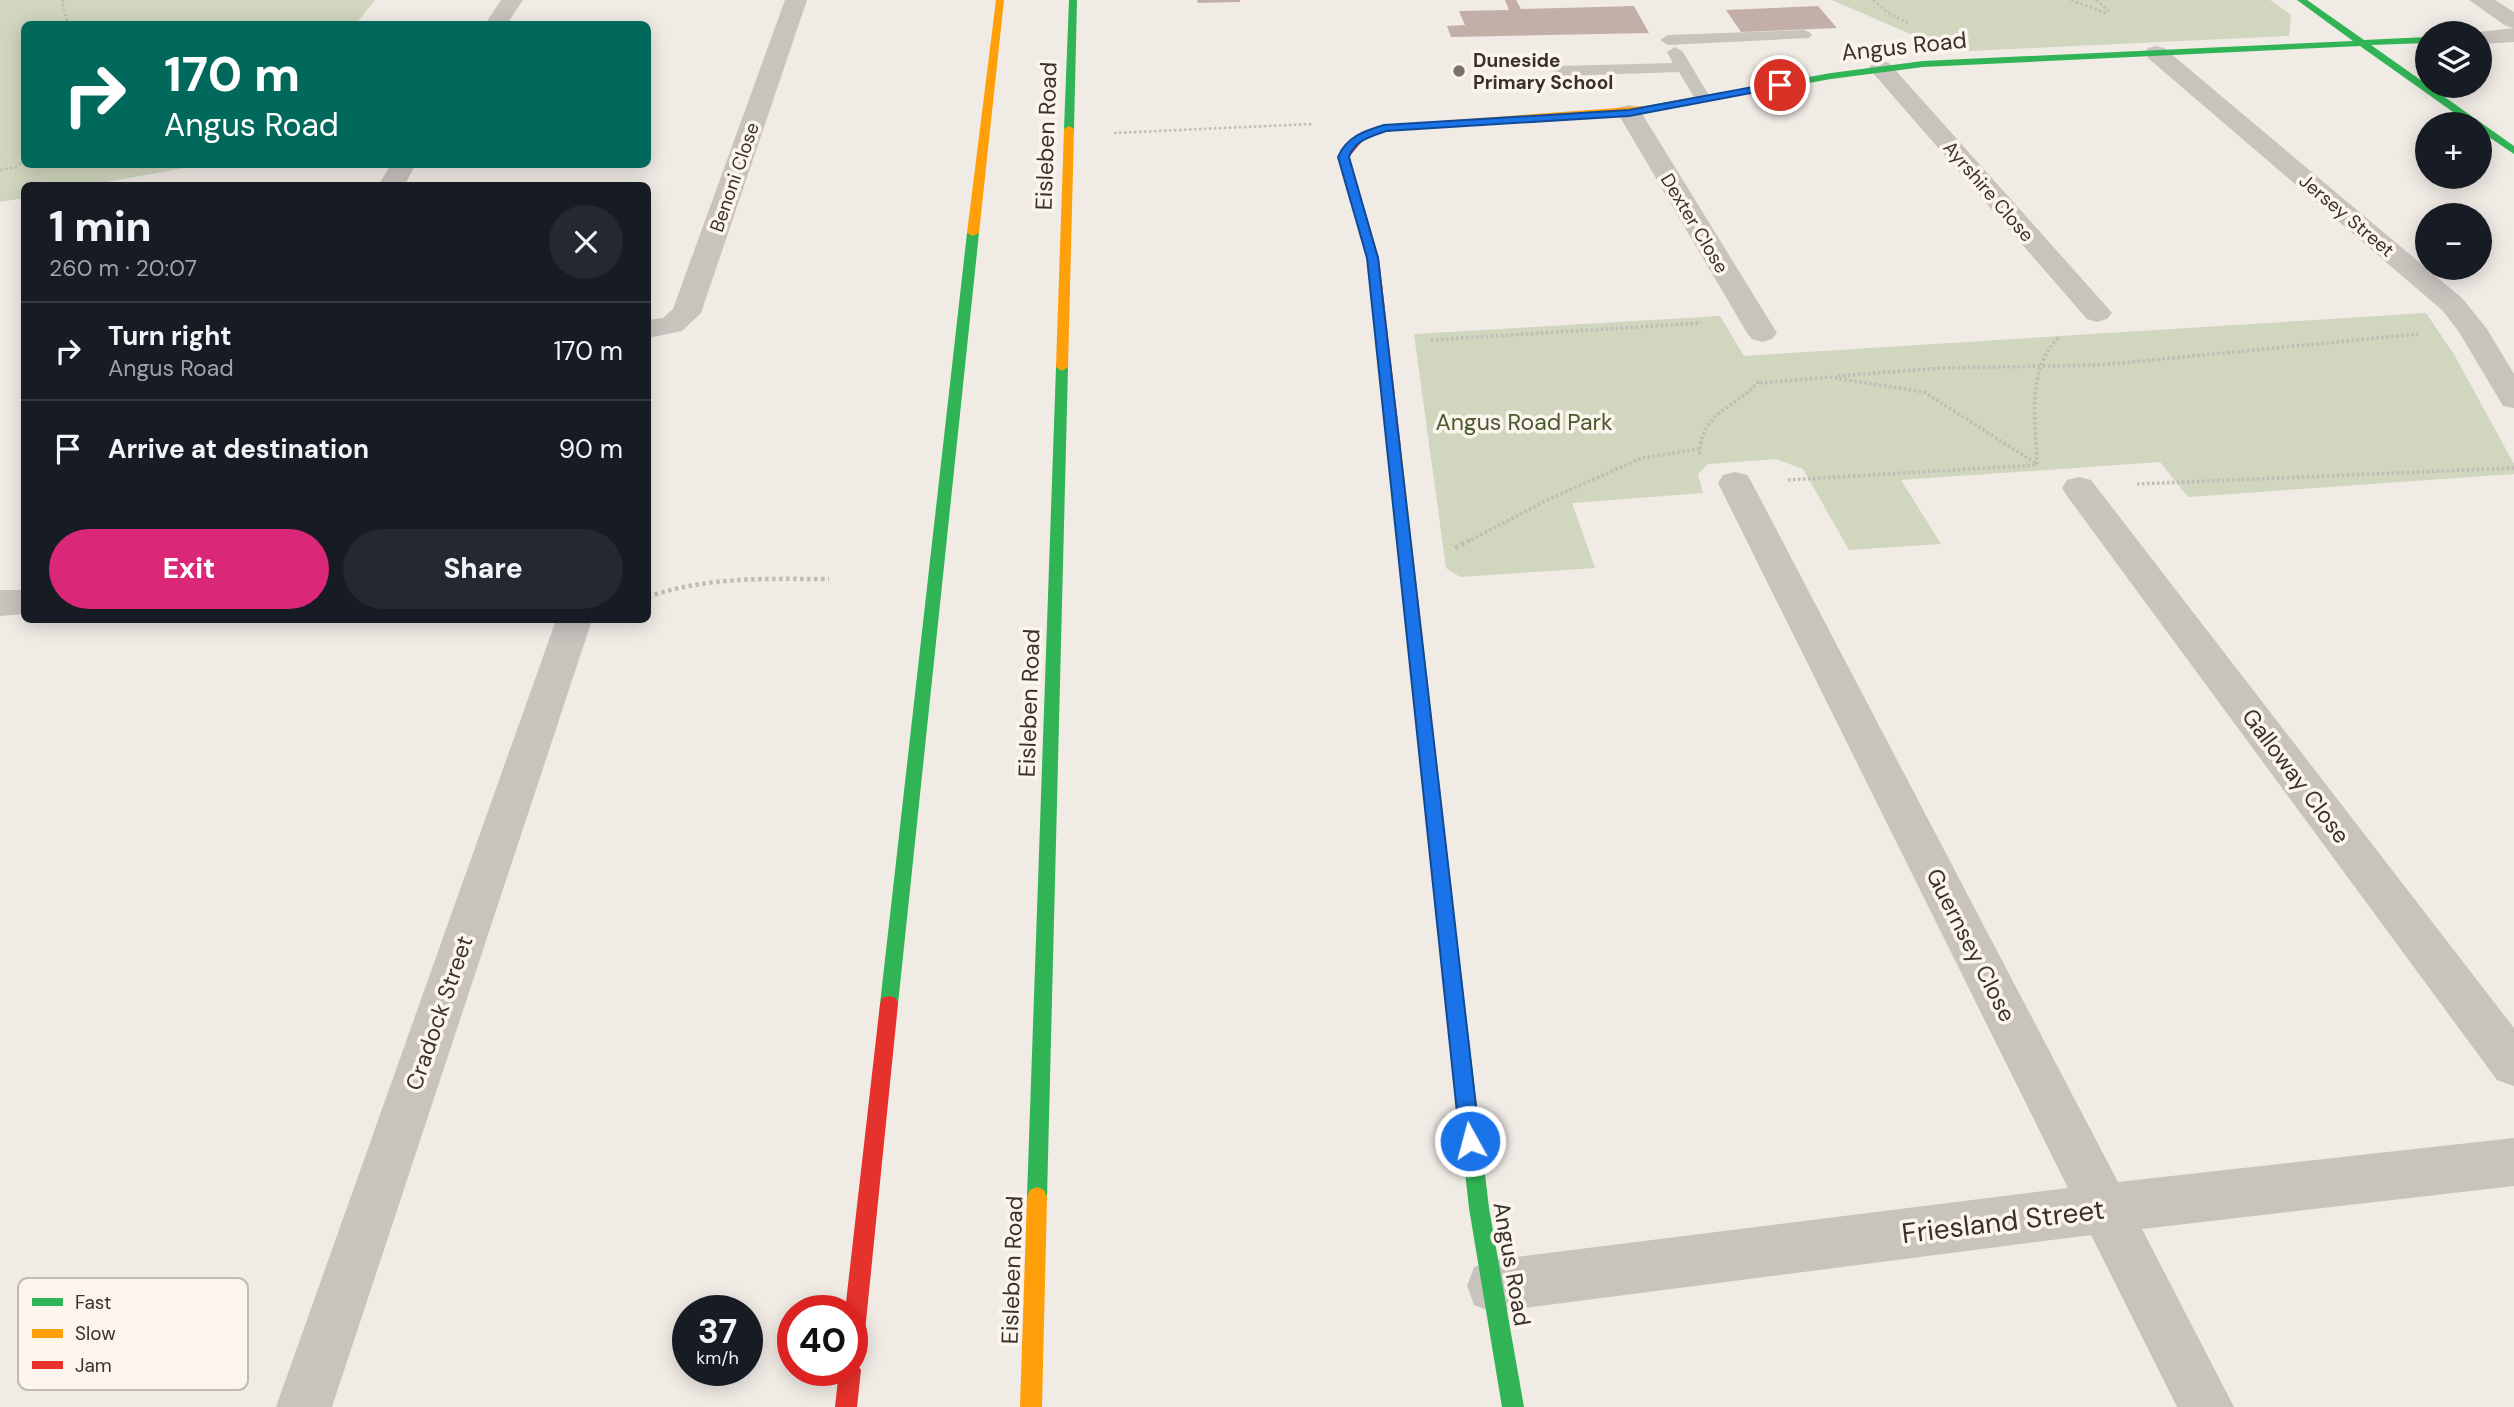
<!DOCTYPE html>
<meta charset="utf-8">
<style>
:root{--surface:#171b24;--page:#242831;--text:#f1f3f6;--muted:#9ea1a6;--line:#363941;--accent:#db2777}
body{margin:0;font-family:"DM Sans",sans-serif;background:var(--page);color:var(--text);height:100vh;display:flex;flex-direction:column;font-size:26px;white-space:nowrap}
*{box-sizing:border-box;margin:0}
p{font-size:23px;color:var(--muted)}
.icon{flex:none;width:38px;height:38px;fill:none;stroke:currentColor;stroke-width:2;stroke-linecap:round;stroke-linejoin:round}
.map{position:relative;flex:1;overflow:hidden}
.sheet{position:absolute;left:21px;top:182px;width:630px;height:441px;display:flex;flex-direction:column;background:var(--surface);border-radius:10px;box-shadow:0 4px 18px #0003}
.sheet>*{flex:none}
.guide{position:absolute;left:21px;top:21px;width:630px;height:147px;border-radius:10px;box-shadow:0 4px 18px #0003;background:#00695c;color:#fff;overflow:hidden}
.controls{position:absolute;left:2415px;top:21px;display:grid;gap:14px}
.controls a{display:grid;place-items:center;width:77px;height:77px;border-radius:50%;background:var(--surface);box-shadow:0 4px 18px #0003;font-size:35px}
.speed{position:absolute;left:672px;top:1295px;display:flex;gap:14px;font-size:35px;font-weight:700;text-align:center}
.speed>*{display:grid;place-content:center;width:91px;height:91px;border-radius:50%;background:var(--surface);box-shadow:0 4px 18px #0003;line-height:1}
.speed small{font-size:18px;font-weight:400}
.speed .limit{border:10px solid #d22;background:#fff;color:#111}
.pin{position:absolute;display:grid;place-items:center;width:60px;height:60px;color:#fff;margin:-30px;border:4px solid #fff;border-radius:50%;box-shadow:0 2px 7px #0007}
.me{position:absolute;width:77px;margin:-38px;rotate:353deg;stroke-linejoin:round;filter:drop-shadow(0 0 5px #0008)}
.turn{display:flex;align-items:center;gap:24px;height:147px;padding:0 28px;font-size:32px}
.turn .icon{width:91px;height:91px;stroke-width:2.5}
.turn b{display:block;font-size:49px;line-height:60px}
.round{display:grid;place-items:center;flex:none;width:74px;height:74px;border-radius:37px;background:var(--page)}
.overview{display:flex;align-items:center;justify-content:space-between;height:119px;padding:0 28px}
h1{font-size:42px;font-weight:800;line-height:52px}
.button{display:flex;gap:14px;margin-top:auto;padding:14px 28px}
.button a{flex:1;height:80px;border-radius:42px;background:var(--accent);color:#fff;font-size:28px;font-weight:800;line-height:80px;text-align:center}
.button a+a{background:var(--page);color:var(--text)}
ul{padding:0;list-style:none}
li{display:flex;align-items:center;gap:21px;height:98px;padding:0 28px;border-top:2px solid var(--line)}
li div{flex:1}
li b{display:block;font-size:26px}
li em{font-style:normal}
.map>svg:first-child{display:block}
.green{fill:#d1d6bf}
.building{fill:#c3afa7}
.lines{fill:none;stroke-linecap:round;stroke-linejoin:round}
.path-far2{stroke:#c2bbb6;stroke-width:2.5;stroke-dasharray:2.5 2.5;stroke-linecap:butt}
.path-far1{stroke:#c2bbb6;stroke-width:3.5;stroke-dasharray:2.5 2.5;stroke-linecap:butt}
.path{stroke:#c2bbb6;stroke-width:4.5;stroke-dasharray:3.5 3.5;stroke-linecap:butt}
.lane{fill:#c9c3be;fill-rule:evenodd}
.street{fill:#c9c3be;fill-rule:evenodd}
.fast{fill:#30b455;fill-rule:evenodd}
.slow{fill:#ff9f0a;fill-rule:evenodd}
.jam{fill:#e5322d;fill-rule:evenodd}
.route{fill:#1a73e8;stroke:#114b97;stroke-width:2}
.poi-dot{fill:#7a716c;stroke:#fbf5ee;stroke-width:2.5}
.labels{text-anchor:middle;stroke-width:7;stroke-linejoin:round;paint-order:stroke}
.far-poi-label{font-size:19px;font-weight:bold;fill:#3b302b;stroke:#fbf5ee;text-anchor:start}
.far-street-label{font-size:19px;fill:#3b302b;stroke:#fbf5ee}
.street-label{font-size:23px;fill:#3b302b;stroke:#fbf5ee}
.park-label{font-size:23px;fill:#4a5a2e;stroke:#fbf5ee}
.near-street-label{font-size:28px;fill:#3b302b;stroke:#fbf5ee}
.key{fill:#fbf5ee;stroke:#c1bab4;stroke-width:2}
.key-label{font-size:19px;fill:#3b302b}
</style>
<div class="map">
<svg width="2514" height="1407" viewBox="0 0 2514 1407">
<rect width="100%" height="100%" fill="#f0ebe5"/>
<path class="green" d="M 0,0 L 375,0 L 356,24 L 24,24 L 24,164 L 202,165 L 89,185 L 24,186 L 24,198 L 0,202 Z
M 1832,0 L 2270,0 L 2291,15 L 2289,36 L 1967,51 L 1947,50 Z
M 2426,313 L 2455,356 L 2514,464 L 2514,474 L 2188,497 L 2160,462 L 1901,480 L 1941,544 L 1849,550 L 1803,469 L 1776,459 L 1708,464 L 1698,474 L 1703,493 L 1572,503 L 1595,568 L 1460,577 L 1446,568 L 1414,334 L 1720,316 L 1744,356 Z"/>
<path class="building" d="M 1197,0 L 1240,0 L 1240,2 L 1198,3 Z
M 1505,0 L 1516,0 L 1521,9 L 1634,6 L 1649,33 L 1451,37 L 1447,26 L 1465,25 L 1459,11 L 1509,10 Z
M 1818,6 L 1837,28 L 1741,32 L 1726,10 Z"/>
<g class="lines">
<path class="path-far2" d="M 64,0 L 62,2 L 68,24
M 1873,0 L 1890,14 L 1910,24
M 2071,0 L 2106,13
M 2096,0 L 2111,13
M 1114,133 L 1312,124
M 0,170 L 16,167 L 24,161"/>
<path class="path-far1" d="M 1431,340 L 1701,323
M 1838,376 L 1941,368 L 2101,365 L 2418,334
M 1760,383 L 1829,377 L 1924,392 L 2037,464
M 1700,454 C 1699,412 1739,406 1759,381
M 1788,480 L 2037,465 C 2036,422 2025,369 2060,336
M 2137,484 L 2514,468
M 1467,542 L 1547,500 L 1642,458 L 1699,449"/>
<path class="path" d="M 1455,548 L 1470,540
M 648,597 C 707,576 767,579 829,579"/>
<path class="lane" d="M 1804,30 L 1809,32 L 1812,35 L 1809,38 L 1668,45 L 1660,40 L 1668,35 Z
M 1675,47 L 1683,52 L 1711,99 L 1709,102 L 1697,102 L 1679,72 L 1561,76 L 1553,71 L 1561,66 L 1673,63 L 1667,52 Z"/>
<path class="street" d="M 501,0 L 523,0 L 507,24 L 485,24 Z
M 785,0 L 807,0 L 701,313 L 682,331 L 648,338 L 648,320 L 663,318 L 673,309 Z
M 2469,0 L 2495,0 L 2514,12 L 2514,28 L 2506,26 Z
M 2514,28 L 2514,42 L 2480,44 L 2480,33 L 2471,33 Z
M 2156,46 L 2164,48 L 2463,299 L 2487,329 L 2514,374 L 2514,408 L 2503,406 L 2459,332 L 2443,311 L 2148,58 L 2145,53 L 2148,48 Z
M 1881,61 L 1889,63 L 2107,307 L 2112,313 L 2107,319 L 2097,322 L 2087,319 L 1873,73 L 1869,68 L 1873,63 Z
M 1629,105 L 1638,107 L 1641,112 L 1777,333 L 1772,339 L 1762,342 L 1752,339 L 1747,333 L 1617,112 L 1620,107 Z
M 391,164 L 416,164 L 404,186 L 378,186 Z
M 1735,472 L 1747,475 L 1752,483 L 2118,1182 L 2514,1138 L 2514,1186 L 2142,1229 L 2234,1407 L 2177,1407 L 2091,1235 L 1493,1312 L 1474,1305 L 1467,1286 L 1474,1267 L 1493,1260 L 2068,1188 L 1718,483 L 1723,475 Z
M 2079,477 L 2091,480 L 2514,1028 L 2514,1086 L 2497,1080 L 2067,496 L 2062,488 L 2067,480 Z
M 0,590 L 24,590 L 24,614 L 0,616 Z
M 556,620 L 592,620 L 332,1407 L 276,1407 Z"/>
<path class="fast" d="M 1069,0 L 1077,0 L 1074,129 L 1069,132 L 1064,129 Z
M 2297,0 L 2307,0 L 2364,40 L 2427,37 L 2427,43 L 2371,45 L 2514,146 L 2514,154 L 2480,131 L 2480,124 L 2470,124 L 2360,46 L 1923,67 L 1831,79 L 1645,112 L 1640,109 L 1645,106 L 1831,73 L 1923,61 L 2353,41 Z
M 973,230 L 979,233 L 898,1004 L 896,1010 L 889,1012 L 882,1010 L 880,1004 L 967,233 Z
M 1062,363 L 1068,367 L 1047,1197 L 1044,1204 L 1037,1207 L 1030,1204 L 1027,1197 L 1056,367 Z
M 1446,914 L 1452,917 L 1455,922 L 1489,1208 L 1524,1407 L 1502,1407 L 1469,1208 L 1437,922 L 1440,917 Z"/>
<path class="slow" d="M 996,0 L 1004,0 L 979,233 L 973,236 L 967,233 Z
M 1645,106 L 1650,109 L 1649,111 L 1384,131 L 1379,128 L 1384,125 Z
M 1069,126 L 1074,129 L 1068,367 L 1062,371 L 1056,367 L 1064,129 Z
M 1394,444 L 1401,448 L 1455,922 L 1452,927 L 1446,930 L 1440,927 L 1437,922 L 1387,448 Z
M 1037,1187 L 1044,1190 L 1047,1197 L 1042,1407 L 1020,1407 L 1027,1197 L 1030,1190 Z"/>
<path class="jam" d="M 1384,125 L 1389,128 L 1388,130 L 1364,139 L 1349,157 L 1379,258 L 1401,448 L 1394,452 L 1387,448 L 1367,258 L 1339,157 L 1356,135 Z
M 889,996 L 896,998 L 898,1004 L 863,1351 L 860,1359 L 855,1361 L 861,1370 L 857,1407 L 835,1407 L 839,1370 L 852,1370 L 852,1311 L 845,1311 L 880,1004 L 882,998 Z"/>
</g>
<path class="route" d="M 1780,82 L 1783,83 L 1783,87 L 1629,116 L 1386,131 C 1370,137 1355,140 1349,157 L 1378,258 L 1480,1141 L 1477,1148 L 1470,1150 L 1462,1148 L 1460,1141 L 1367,258 L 1338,157 C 1346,137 1364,131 1384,125 L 1629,110 Z"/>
<circle class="poi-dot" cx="1459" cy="71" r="7"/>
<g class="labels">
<g class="far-poi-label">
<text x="1473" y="67">Duneside<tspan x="1473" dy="22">Primary School</tspan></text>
</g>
<g class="far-street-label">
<text transform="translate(734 177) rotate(-71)" y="7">Benoni Close</text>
<text transform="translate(1989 191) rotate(49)" y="7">Ayrshire Close</text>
<text transform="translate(2347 215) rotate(40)" y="7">Jersey Street</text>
<text transform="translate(1695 223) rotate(59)" y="7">Dexter Close</text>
</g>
<g class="street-label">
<text transform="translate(1904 46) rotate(-6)" y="8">Angus Road</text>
<text transform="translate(1046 136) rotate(-88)" y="8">Eisleben Road</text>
<text transform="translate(1029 703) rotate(-88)" y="8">Eisleben Road</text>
<text transform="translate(2296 776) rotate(53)" y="8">Galloway Close</text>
<text transform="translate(1971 945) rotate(63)" y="8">Guernsey Close</text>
<text transform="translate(439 1013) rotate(-71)" y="8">Cradock Street</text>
<text transform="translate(1512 1264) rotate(80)" y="8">Angus Road</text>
<text transform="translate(1012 1270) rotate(-88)" y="8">Eisleben Road</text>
</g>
<g class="park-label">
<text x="1524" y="430">Angus Road Park</text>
</g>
<g class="near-street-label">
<text transform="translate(2003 1221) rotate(-7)" y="10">Friesland Street</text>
</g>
</g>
<rect x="18" y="1278" width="230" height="112" rx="10" class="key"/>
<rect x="32" y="1298" width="31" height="8" fill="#30b455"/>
<rect x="32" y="1329" width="31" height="9" fill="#ff9f0a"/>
<rect x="32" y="1361" width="31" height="8" fill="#e5322d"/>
<g class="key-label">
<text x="75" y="1309">Fast</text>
<text x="75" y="1340">Slow</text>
<text x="75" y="1372">Jam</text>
</g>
</svg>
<div class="controls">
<a><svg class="icon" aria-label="layers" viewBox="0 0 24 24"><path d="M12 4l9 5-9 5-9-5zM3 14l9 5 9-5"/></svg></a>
<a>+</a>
<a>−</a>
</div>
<div class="speed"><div>37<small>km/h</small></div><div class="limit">40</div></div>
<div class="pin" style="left:1780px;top:85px;background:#d93025"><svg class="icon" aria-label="arrive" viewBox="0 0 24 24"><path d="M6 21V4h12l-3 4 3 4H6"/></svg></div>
<svg class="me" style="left:1470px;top:1141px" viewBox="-20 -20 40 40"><circle r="17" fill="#1a73e8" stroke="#fff" stroke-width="3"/><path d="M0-11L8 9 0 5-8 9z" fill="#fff"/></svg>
<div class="guide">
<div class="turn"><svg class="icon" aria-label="right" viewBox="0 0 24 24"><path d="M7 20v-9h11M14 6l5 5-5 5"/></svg><div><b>170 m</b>Angus Road</div></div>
</div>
<section class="sheet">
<div class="overview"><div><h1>1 min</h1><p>260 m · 20:07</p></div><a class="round"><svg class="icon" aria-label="close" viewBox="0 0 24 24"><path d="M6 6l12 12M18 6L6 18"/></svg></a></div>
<ul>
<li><svg class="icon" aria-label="right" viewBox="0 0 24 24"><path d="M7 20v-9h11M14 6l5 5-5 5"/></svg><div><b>Turn right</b><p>Angus Road</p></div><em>170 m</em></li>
<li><svg class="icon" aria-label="arrive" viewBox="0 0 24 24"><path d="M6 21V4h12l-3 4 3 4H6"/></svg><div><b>Arrive at destination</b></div><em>90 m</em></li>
</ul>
<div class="button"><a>Exit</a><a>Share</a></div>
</section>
</div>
